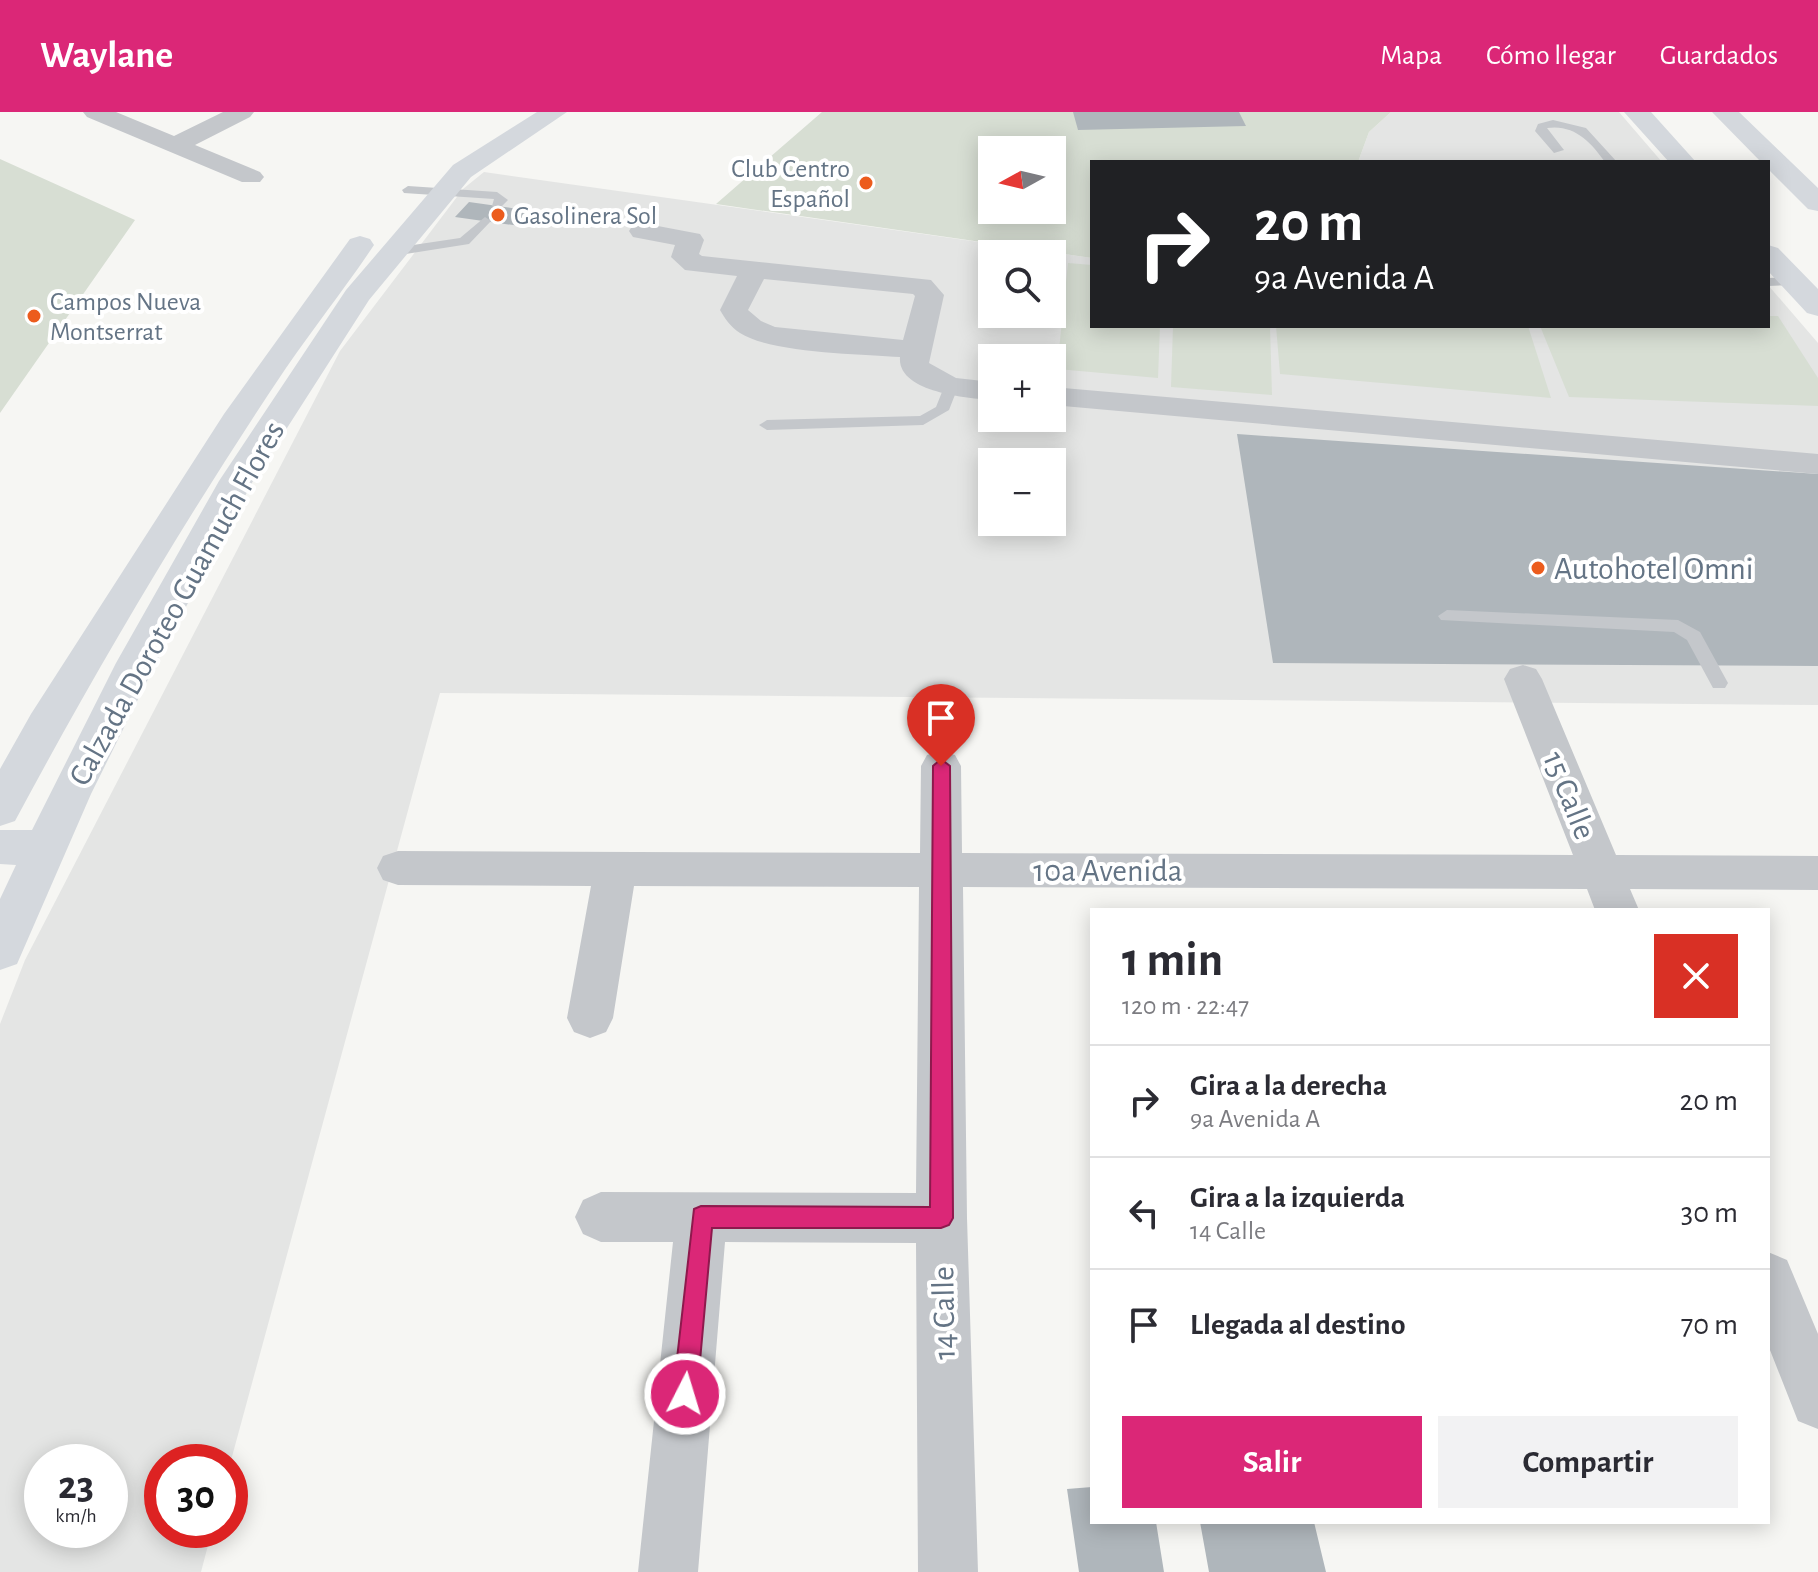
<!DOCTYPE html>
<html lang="es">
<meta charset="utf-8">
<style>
:root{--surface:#fff;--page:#f2f2f3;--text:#2b2b33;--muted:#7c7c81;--line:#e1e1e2;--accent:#db2777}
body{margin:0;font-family:"Alegreya Sans",sans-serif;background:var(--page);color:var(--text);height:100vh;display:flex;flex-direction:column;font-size:30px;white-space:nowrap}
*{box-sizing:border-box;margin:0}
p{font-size:26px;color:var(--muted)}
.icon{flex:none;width:44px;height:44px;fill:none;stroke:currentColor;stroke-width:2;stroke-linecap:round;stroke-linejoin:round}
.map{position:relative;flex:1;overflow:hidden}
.drawer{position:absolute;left:1090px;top:796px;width:680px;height:616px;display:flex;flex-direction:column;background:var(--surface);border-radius:0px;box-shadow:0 4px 20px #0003}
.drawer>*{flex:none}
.guide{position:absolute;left:1090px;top:48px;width:680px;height:168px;border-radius:0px;box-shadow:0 4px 20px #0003;background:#202124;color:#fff;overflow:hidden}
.needle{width:52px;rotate:262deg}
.buttons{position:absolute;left:978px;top:24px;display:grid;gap:16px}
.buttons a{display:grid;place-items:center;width:88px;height:88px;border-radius:0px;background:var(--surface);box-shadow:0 4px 20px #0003;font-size:40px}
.speed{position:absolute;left:24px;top:1332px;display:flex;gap:16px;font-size:40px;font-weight:700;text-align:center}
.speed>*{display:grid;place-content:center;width:104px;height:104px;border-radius:50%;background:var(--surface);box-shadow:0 4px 20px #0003;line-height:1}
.speed small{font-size:20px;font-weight:400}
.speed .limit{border:12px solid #d22;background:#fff;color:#111}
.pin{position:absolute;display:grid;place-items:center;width:68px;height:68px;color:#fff;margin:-82px -34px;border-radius:50% 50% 50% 0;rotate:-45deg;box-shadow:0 0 8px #0007}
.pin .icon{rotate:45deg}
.me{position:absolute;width:88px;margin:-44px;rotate:5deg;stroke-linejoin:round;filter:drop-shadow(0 0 6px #0008)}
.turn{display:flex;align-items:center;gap:28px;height:168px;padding:0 32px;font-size:36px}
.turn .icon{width:104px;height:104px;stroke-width:2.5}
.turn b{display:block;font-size:56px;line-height:68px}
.round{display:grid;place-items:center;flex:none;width:84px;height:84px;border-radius:0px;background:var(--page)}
.summary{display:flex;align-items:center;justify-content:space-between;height:136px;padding:0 32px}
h1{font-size:48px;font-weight:700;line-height:60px}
.button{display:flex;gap:16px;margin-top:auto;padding:16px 32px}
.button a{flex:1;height:92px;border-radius:0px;background:var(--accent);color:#fff;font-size:32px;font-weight:700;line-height:92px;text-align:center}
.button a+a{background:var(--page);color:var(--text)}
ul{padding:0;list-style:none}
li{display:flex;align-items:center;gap:24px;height:112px;padding:0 32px;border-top:2px solid var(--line)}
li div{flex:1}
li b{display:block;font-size:30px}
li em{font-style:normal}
header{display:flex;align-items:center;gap:48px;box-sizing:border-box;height:112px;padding:0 40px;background:var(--accent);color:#fff}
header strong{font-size:38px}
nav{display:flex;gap:44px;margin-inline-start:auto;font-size:28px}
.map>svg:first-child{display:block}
.built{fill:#e4e5e4;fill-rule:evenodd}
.green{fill:#d7ded3;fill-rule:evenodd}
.building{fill:#afb6bb}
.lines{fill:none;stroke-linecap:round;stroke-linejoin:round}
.lane{fill:#c4c7cb;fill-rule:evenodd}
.street{fill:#c4c7cb;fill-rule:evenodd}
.secondary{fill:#d4d8dd;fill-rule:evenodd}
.highway{fill:#d4d8dd;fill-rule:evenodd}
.route{fill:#db2777;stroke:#8e194d;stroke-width:2}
.poi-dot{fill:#ec5c1d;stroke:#fff;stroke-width:3}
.labels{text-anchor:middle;stroke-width:8;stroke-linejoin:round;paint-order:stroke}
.far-poi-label{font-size:26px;fill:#647485;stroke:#fff;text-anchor:start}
.poi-label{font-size:32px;fill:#647485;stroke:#fff;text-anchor:start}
.street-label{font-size:32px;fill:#647485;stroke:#fff}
</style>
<header>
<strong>Waylane</strong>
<nav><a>Mapa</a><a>Cómo llegar</a><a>Guardados</a></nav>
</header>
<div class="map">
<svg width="1818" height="1460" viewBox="0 0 1818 1460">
<rect width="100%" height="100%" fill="#f6f6f3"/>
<path class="built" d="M 1391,0 L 1619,0 L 1662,50 L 1358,50 L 1369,20 Z
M 484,60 L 1092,146 L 1092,214 L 1768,214 L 1768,173 L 1818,231 L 1818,593 L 440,581 L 230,1352 L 162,1350 L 162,1418 L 212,1418 L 201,1460 L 0,1460 L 0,912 L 25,848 L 340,239 L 463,77 ZM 992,142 L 1052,142 L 1052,202 L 992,202 ZM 992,246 L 1052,246 L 1052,306 L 992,306 ZM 992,350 L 1052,350 L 1052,410 L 992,410 ZM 42,1350 L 110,1350 L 110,1418 L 42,1418 Z"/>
<path class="green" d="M 822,0 L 1391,0 L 1369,20 L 1358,50 L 1092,50 L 1092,146 L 716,92 ZM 992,38 L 1052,38 L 1052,98 L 992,98 Z
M 0,47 L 135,108 L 0,301 Z
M 1068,151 L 1092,153 L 1092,214 L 1160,214 L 1158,266 L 1057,257 Z
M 1768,204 L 1778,204 L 1818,266 L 1818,294 L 1569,285 L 1540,214 L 1768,214 Z
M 1173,214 L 1270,214 L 1272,283 L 1171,275 Z
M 1276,214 L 1528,214 L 1551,286 L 1280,262 Z"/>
<path class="building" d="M 1073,0 L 1239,0 L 1246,14 L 1078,18 Z
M 469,90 L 540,100 L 527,115 L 455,105 Z
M 1237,322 L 1818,362 L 1818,554 L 1273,551 Z
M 1092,1375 L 1092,1410 L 1156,1410 L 1164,1460 L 1079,1460 L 1067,1377 Z
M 1200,1410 L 1314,1410 L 1326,1460 L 1209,1460 Z"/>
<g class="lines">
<path class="lane" d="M 1553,8 L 1586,16 L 1617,50 L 1605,50 C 1591,30 1574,12 1547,16 L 1564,38 L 1554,41 L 1535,19 L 1538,12 Z
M 408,74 L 497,80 L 508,88 L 498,98 L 492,94 L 494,87 L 404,81 L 402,78 Z
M 485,105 L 491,109 L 469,132 L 393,144 L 386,140 L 393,136 L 460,126 Z
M 1768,166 L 1794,165 L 1801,169 L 1794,173 L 1768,174 Z
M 951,271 L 958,275 L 949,298 L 923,313 L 767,318 L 759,313 L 767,308 L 920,304 L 936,295 L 944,275 Z
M 1447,498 L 1678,508 L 1700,520 L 1728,571 L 1725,576 L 1713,576 L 1687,528 L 1674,520 L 1441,508 L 1438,504 Z"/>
<path class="street" d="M 83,0 L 116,0 L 174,24 L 223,0 L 254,0 L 250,5 L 195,33 L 260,60 L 264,65 L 260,70 L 242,70 L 87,5 Z
M 642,111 L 700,122 L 704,128 L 699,142 L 702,144 L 931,168 L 944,183 L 929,251 L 956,266 L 992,270 L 992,288 C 967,286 897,280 900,245 C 860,242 771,241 740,221 C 731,215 725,207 720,198 L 737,164 L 685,158 L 671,145 L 675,133 L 633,125 L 629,119 L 633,113 ZM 764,167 L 913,182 L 915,184 L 903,228 L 775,215 L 761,209 L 748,198 Z
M 1052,275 L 1818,342 L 1818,362 L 1052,293 Z
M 1523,553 L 1536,557 L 1542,567 L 1616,743 L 1818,744 L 1818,778 L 1630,777 L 1639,798 L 1595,798 L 1587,777 L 963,775 L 967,1106 L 978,1460 L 918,1460 L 916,1131 L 725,1130 L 698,1460 L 638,1460 L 673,1130 L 601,1130 L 583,1122 L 575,1105 L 583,1088 L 601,1080 L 916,1081 L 919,775 L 634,774 L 613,906 L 606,920 L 590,926 L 574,920 L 567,906 L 591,774 L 398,773 L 383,768 L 377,756 L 383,744 L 398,739 L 920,741 L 921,654 L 927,643 L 941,639 L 955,643 L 961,654 L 962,741 L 1573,743 L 1504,567 L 1510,557 Z
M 1768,1140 L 1787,1148 L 1818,1222 L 1818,1317 L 1798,1309 L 1768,1233 Z"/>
<path class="secondary" d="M 537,0 L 567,0 L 471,65 L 369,188 L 253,369 L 156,551 L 91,682 L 17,852 L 0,858 L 0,787 L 16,753 L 0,752 L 0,718 L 32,718 L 116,551 L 219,369 L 346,178 L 453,53 Z
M 360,124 L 370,127 L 374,133 C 346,175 315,214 286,256 C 188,402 98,554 15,709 L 0,714 L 0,657 L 31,602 L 224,302 L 350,127 Z"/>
<path class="highway" d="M 1624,0 L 1651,0 L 1696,50 L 1669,50 Z
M 1712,0 L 1739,0 L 1818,76 L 1818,99 L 1808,97 L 1768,57 L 1768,50 L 1761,50 Z
M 1768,133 L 1778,136 L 1818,177 L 1818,204 L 1807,201 L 1768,159 Z"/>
</g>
<path class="route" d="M 941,647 L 950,654 L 953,1106 L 949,1113 L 941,1116 L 712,1116 L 697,1282 L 694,1291 L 685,1294 L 676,1291 L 673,1282 L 694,1097 L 701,1094 L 930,1095 L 933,654 Z"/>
<g class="poi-dot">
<circle cx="866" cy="71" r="8"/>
<circle cx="498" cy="103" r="8"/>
<circle cx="34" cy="204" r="8"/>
<circle cx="1538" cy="456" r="8"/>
</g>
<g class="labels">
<g class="far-poi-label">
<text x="850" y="65" text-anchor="end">Club Centro<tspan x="850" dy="30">Español</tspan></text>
<text x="514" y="112">Gasolinera Sol</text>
<text x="50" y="198">Campos Nueva<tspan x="50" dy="30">Montserrat</tspan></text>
</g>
<g class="poi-label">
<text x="1554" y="467">Autohotel Omni</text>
</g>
<g class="street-label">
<text transform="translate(176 491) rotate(-61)" y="11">Calzada Doroteo Guamuch Flores</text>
<text transform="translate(1570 683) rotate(68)" y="11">15 Calle</text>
<text x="1108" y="769">10a Avenida</text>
<text transform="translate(943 1201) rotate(-91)" y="11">14 Calle</text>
</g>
</g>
</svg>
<div class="buttons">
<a><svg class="needle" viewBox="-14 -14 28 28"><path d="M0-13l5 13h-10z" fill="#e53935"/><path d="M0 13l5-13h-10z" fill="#7c7c81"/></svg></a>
<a><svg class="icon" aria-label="search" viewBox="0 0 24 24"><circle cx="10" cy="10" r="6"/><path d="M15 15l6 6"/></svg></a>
<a>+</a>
<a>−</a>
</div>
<div class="speed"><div>23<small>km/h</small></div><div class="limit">30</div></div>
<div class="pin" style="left:941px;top:654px;background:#d93025"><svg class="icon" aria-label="arrive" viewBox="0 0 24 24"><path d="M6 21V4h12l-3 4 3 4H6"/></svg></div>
<svg class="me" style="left:685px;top:1282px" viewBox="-20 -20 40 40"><circle r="17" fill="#db2777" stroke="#fff" stroke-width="3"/><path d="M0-11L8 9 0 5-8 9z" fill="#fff"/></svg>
<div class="guide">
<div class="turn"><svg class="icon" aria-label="right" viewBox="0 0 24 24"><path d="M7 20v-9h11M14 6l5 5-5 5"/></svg><div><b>20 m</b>9a Avenida A</div></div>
</div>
<section class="drawer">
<div class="summary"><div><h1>1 min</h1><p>120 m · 22:47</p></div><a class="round" style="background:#d93025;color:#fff"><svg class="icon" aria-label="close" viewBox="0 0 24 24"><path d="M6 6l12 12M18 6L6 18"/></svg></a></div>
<ul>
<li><svg class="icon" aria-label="right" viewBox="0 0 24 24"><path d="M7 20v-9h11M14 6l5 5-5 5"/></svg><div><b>Gira a la derecha</b><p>9a Avenida A</p></div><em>20 m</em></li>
<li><svg class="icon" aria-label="left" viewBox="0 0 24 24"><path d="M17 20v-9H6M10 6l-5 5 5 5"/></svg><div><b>Gira a la izquierda</b><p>14 Calle</p></div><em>30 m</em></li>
<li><svg class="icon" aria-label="arrive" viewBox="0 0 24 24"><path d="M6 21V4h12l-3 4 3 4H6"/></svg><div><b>Llegada al destino</b></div><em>70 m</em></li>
</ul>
<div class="button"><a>Salir</a><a>Compartir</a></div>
</section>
</div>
